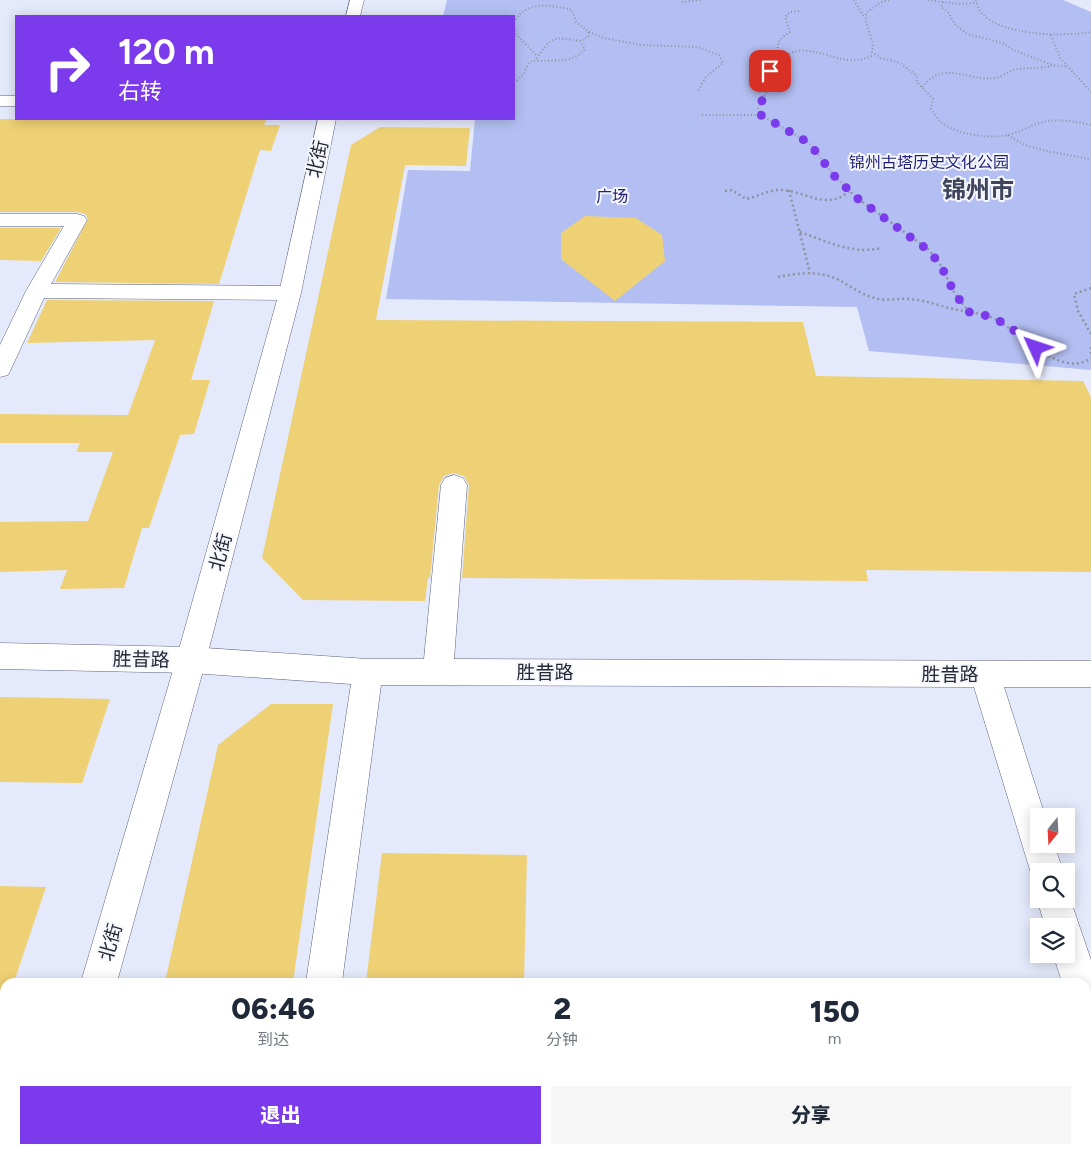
<!DOCTYPE html>
<html lang="zh">
<meta charset="utf-8">
<style>
:root{--surface:#fff;--page:#f6f6f7;--text:#1f2937;--muted:#747a83;--accent:#7c3aed}
body{margin:0;font-family:Figtree,"Noto Sans SC",sans-serif;background:var(--page);color:var(--text);height:100vh;display:flex;flex-direction:column;font-size:19px;white-space:nowrap}
*{box-sizing:border-box;margin:0}
p{font-size:16px;color:var(--muted)}
.icon{flex:none;width:28px;height:28px;fill:none;stroke:currentColor;stroke-width:2;stroke-linecap:round;stroke-linejoin:round}
.map{position:relative;flex:1;overflow:hidden}
.side{position:absolute;left:0px;top:978px;width:1091px;height:176px;display:flex;flex-direction:column;background:var(--surface);border-radius:15px 15px 0 0;box-shadow:0 2px 12px #0003}
.side>*{flex:none}
.top-card{position:absolute;left:15px;top:15px;width:500px;height:105px;border-radius:0px;box-shadow:0 2px 12px #0003;background:#7c3aed;color:#fff;overflow:hidden}
.needle{width:32px;rotate:198deg}
.fabs{position:absolute;left:1030px;top:808px;display:grid;gap:10px}
.fabs a{display:grid;place-items:center;width:45px;height:45px;border-radius:0px;background:var(--surface);box-shadow:0 2px 12px #0003;font-size:25px}
.pin{position:absolute;display:grid;place-items:center;width:42px;height:42px;color:#fff;margin:-21px;border-radius:10px;box-shadow:0 2px 8px #0006}
.me{position:absolute;width:55px;margin:-28px;rotate:312deg;stroke-linejoin:round;filter:drop-shadow(0 0 4px #0008)}
.turn{display:flex;align-items:center;gap:18px;height:105px;padding:0 20px;font-size:22px}
.turn .icon{width:65px;height:65px;stroke-width:2.5}
.turn b{display:block;font-size:35px;line-height:42px}
.eta{display:flex;justify-content:space-evenly;align-items:center;height:85px;text-align:center}
.eta b{font-size:30px;font-weight:800;line-height:35px}
.cta{display:flex;gap:10px;margin-top:auto;padding:10px 20px}
.cta a{flex:1;height:58px;border-radius:0px;background:var(--accent);color:#fff;font-size:20px;font-weight:800;line-height:58px;text-align:center}
.cta a+a{background:var(--page);color:var(--text)}
.map>svg:first-child{display:block}
.green{fill:#b3bff2}
.building{fill:#eed175}
.lines{fill:none;stroke-linecap:round;stroke-linejoin:round}
.minor-casing{stroke:#5d637c;stroke-width:1}
.tertiary-casing{stroke:#5d637c;stroke-width:1}
.path-far1{stroke:#8e92a1;stroke-width:2;stroke-dasharray:1 2.5;stroke-linecap:butt}
.path{stroke:#8e92a1;stroke-width:2.5;stroke-dasharray:2 3;stroke-linecap:butt}
.minor{fill:#fff;fill-rule:evenodd}
.tertiary{fill:#fff;fill-rule:evenodd}
.route{stroke:#7c3aed;stroke-width:9;stroke-dasharray:0 16.2}
.labels{text-anchor:middle;stroke-width:4;stroke-linejoin:round;paint-order:stroke}
.far-park-label{font-size:16px;fill:#201f79;stroke:#f5f7fd}
.street-label{font-size:19px;fill:#272935;stroke:#f5f7fd}
.far-town-label{font-size:24px;font-weight:bold;fill:#3f445c;stroke:#f5f7fd}
</style>
<div class="map">
<svg width="1091" height="1153" viewBox="0 0 1091 1153">
<rect width="100%" height="100%" fill="#e4e9fb"/>
<path class="green" d="M 447,0 L 1063,0 L 1091,12 L 1091,370 L 869,351 L 857,307 L 386,299 L 408,170 L 470,171 L 475,119 L 514,119 L 514,16 L 443,16 Z"/>
<path class="building" d="M 0,119 L 267,119 L 264,125 L 280,125 L 271,151 L 260,150 L 219,284 L 55,282 L 88,219 L 85,214 L 77,212 L 0,212 Z
M 380,127 L 470,128 L 466,166 L 405,165 L 376,320 L 803,322 L 816,376 L 1083,381 L 1091,397 L 1091,572 L 866,570 L 868,581 L 462,578 L 469,485 L 464,476 L 453,473 L 444,476 L 439,485 L 430,578 L 428,578 L 425,601 L 303,600 L 262,558 L 351,145 Z
M 585,216 L 636,218 L 662,235 L 665,261 L 615,301 L 561,259 L 561,233 Z
M 0,228 L 61,228 L 41,261 L 0,260 Z
M 47,300 L 214,301 L 191,380 L 210,380 L 194,434 L 180,435 L 149,528 L 142,528 L 124,588 L 60,589 L 67,570 L 0,572 L 0,522 L 88,521 L 113,452 L 76,452 L 80,443 L 0,443 L 0,414 L 128,415 L 155,340 L 27,343 Z
M 0,697 L 110,699 L 82,783 L 0,782 Z
M 271,704 L 333,704 L 293,982 L 165,982 L 218,745 Z
M 382,853 L 527,855 L 524,982 L 366,982 Z
M 0,886 L 46,887 L 14,982 L 5,982 L 5,1009 L 0,1009 Z"/>
<g class="lines">
<defs>
<path id="minor" d="M 0,96 L 16,96 L 16,106 L 0,106 Z
M 0,214 L 77,214 L 84,216 L 87,220 L 51,284 L 290,286 L 297,288 L 301,293 L 297,298 L 290,300 L 44,298 L 11,369 L 8,375 L 0,377 L 0,345 L 26,291 L 64,226 L 0,226 Z
M 454,475 L 463,478 L 467,485 L 454,659 L 1091,661 L 1091,687 L 1004,687 L 1045,816 L 1039,816 L 1039,844 L 1054,844 L 1063,871 L 1039,871 L 1039,885 L 1034,883 L 974,687 L 381,685 L 342,982 L 306,982 L 351,684 L 191,673 L 0,669 L 0,643 L 191,647 L 368,659 L 424,659 L 441,485 L 445,478 Z
M 1066,887 L 1091,960 L 1091,1037 L 1086,1035 L 1086,982 L 1062,982 L 1053,954 L 1066,954 L 1066,926 L 1045,926 L 1037,899 L 1039,894 L 1039,899 L 1066,899 Z
M 281,1149 L 321,1149 L 320,1153 L 280,1153 Z"/>
<path id="tertiary" d="M 350,0 L 364,0 L 360,16 L 346,16 Z
M 318,119 L 336,119 L 301,293 L 206,660 L 117,982 L 81,982 L 176,660 L 279,293 Z
M 32,1149 L 72,1149 L 70,1153 L 30,1153 Z"/>
</defs>
<use href="#minor" class="minor-casing"/>
<use href="#tertiary" class="tertiary-casing"/>
<path class="path-far1" d="M 854,0 L 864,17
M 889,0 L 881,2 L 866,13 C 864,27 876,40 872,52 L 881,58 L 900,63 L 916,75 L 917,82 L 933,99 L 931,109 C 934,113 937,118 940,121 C 955,135 989,139 1008,135 C 1022,132 1034,123 1048,121 C 1063,119 1077,122 1091,125
M 928,0 L 958,4 L 976,3
M 976,0 C 977,3 978,8 980,11 C 997,36 1064,37 1091,32
M 682,2 L 701,0
M 943,2 L 941,7 L 948,12 L 955,24 L 967,34 L 1003,43 L 1013,50 L 1053,65 L 1067,67
M 514,23 C 524,0 552,5 572,10 L 576,22 L 589,32 L 588,37 L 580,41
M 514,27 L 516,34 L 537,56
M 589,32 L 604,38 L 641,45 L 697,47 L 719,55 L 723,63 L 706,77 L 698,91
M 1051,35 L 1060,58 L 1091,92
M 784,56 L 778,51 C 776,41 782,37 790,32 L 785,17 L 790,12 L 801,11
M 514,83 L 524,74 L 529,62 C 548,58 571,66 585,49 L 580,41 C 552,37 553,35 536,59
M 922,87 C 945,59 967,82 995,78 C 1002,77 1007,72 1013,70 C 1026,67 1039,69 1052,66
M 702,115 L 761,115 L 809,143 L 836,178 L 849,190
M 761,115 L 758,108 L 770,86 L 769,74 C 773,69 777,63 781,59 C 802,41 825,57 848,60 C 858,61 865,59 874,55
M 1008,135 C 1032,153 1063,152 1091,160"/>
<path class="path" d="M 847,189 L 857,198 L 928,249 L 940,264 L 955,294 L 969,312
M 789,190 L 810,273
M 725,191 L 732,190 L 746,199 C 757,197 768,190 780,190 C 805,190 827,212 849,191
M 800,232 C 826,241 853,255 881,248
M 778,277 C 799,273 821,270 841,281 C 853,288 866,297 879,299 C 889,301 900,298 910,299 C 926,300 942,307 958,310 C 968,312 979,313 988,316 C 1017,326 1059,381 1091,358
M 1091,288 L 1074,294 L 1078,311 L 1091,334
M 1091,347 L 1091,356"/>
<use href="#minor" class="minor"/>
<use href="#tertiary" class="tertiary"/>
</g>
<g class="lines">
<path class="route" d="M 770,71 L 768,78 L 770,86 L 758,108 L 761,115 L 809,143 L 836,178 L 857,198 L 928,250 L 940,264 L 955,294 L 969,312 L 988,316 L 1006,324 L 1036,348"/>
</g>
<g class="labels">
<g class="far-park-label">
<text x="929" y="168">锦州古塔历史文化公园</text>
<text x="612" y="202">广场</text>
</g>
<g class="street-label">
<text transform="translate(317 159) rotate(-77)" y="7">北街</text>
<text transform="translate(220 552) rotate(-75)" y="7">北街</text>
<text transform="translate(141 659) rotate(1)" y="7">胜昔路</text>
<text x="545" y="679">胜昔路</text>
<text x="950" y="681">胜昔路</text>
<text transform="translate(110 942) rotate(-74)" y="7">北街</text>
</g>
<g class="far-town-label">
<text x="978" y="198">锦州市</text>
</g>
</g>
</svg>
<div class="fabs">
<a><svg class="needle" viewBox="-14 -14 28 28"><path d="M0-13l5 13h-10z" fill="#e53935"/><path d="M0 13l5-13h-10z" fill="#747a83"/></svg></a>
<a><svg class="icon" aria-label="search" viewBox="0 0 24 24"><circle cx="10" cy="10" r="6"/><path d="M15 15l6 6"/></svg></a>
<a><svg class="icon" aria-label="layers" viewBox="0 0 24 24"><path d="M12 4l9 5-9 5-9-5zM3 14l9 5 9-5"/></svg></a>
</div>
<div class="pin" style="left:770px;top:71px;background:#d93025"><svg class="icon" aria-label="arrive" viewBox="0 0 24 24"><path d="M6 21V4h12l-3 4 3 4H6"/></svg></div>
<svg class="me" style="left:1036px;top:348px" viewBox="-20 -20 40 40"><path d="M0-17L14 15 0 8-14 15z" fill="#7c3aed" stroke="#fff" stroke-width="4"/></svg>
<div class="top-card">
<div class="turn"><svg class="icon" aria-label="right" viewBox="0 0 24 24"><path d="M7 20v-9h11M14 6l5 5-5 5"/></svg><div><b>120 m</b>右转</div></div>
</div>
<section class="side">
<div class="eta">
<div><b>06:46</b><p>到达</p></div>
<div><b>2</b><p>分钟</p></div>
<div><b>150</b><p>m</p></div>
</div>
<div class="cta"><a>退出</a><a>分享</a></div>
</section>
</div>
